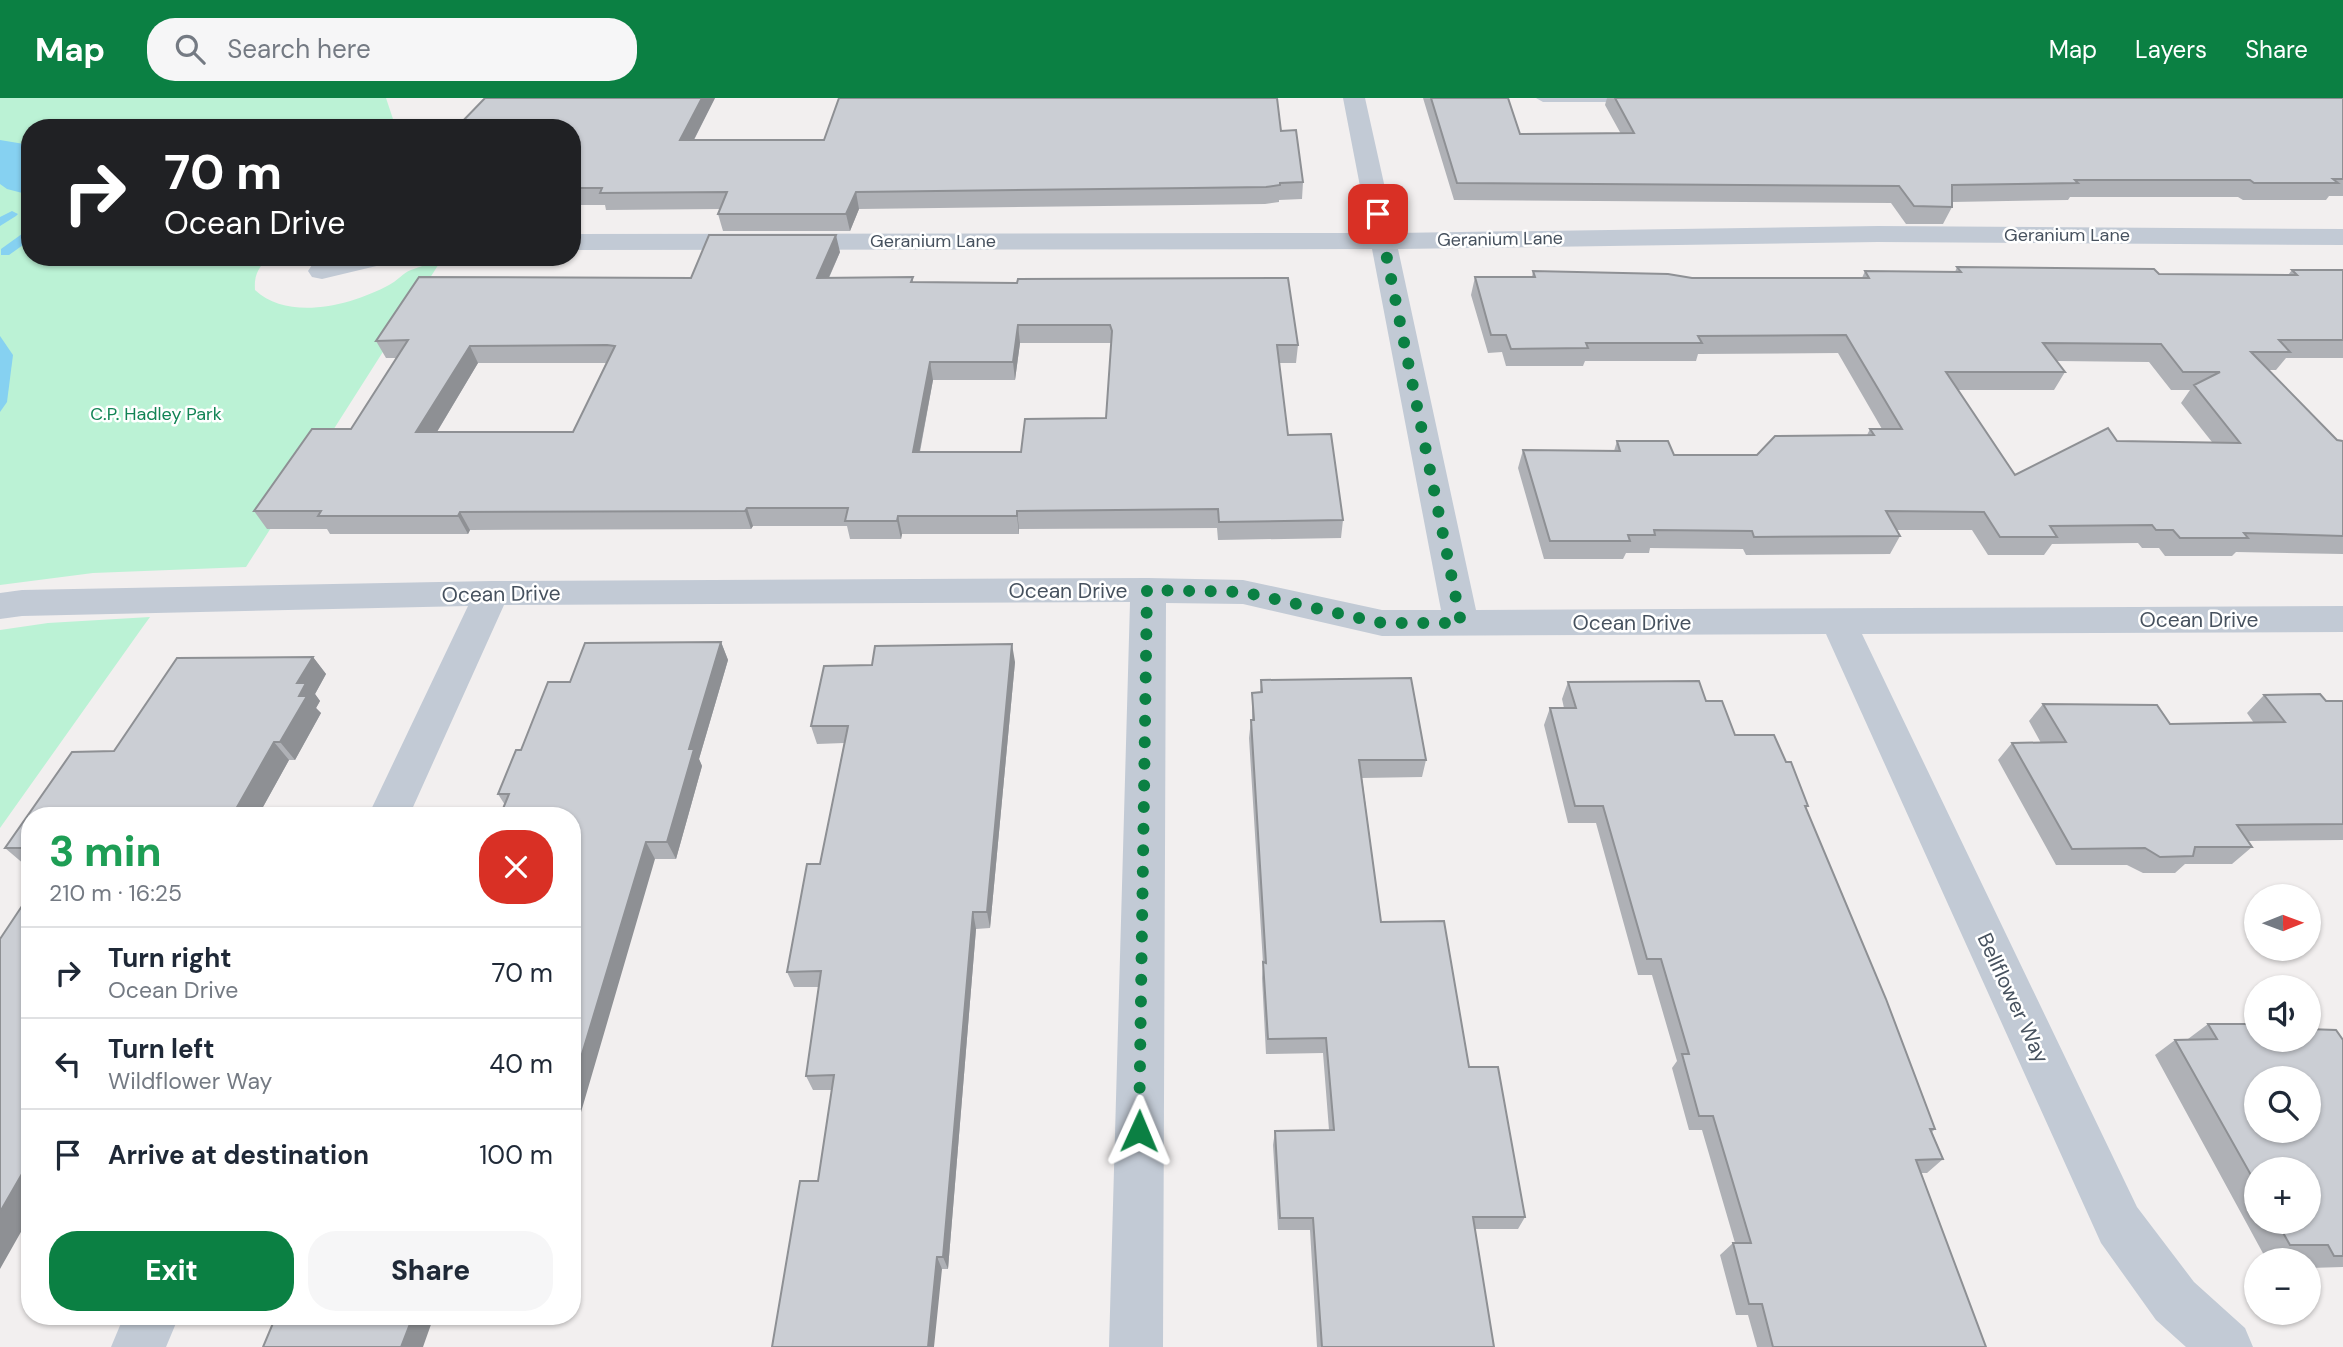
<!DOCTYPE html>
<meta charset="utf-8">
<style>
:root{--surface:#fff;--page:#f6f6f7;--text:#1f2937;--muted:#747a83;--line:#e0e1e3;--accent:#0b8043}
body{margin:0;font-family:"DM Sans",sans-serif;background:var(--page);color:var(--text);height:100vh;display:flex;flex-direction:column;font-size:26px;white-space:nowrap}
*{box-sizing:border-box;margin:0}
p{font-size:23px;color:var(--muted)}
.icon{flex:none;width:38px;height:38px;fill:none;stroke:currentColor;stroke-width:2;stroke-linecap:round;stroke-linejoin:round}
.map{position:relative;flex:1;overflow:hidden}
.panel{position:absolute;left:21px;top:709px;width:560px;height:518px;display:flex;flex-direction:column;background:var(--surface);border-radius:28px;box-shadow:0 2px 5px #0004}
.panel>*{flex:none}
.guide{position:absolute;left:21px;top:21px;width:560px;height:147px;border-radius:28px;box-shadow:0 2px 5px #0004;background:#202124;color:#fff;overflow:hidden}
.needle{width:46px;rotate:89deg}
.fabs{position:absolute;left:2244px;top:786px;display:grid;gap:14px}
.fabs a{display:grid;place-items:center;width:77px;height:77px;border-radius:50%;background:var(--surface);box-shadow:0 2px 5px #0004;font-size:35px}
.pin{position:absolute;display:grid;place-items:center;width:60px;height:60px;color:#fff;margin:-30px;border-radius:14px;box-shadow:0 4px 10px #0006}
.me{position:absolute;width:77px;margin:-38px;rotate:1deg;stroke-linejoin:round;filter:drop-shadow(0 0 5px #0008)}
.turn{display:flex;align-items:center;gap:24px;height:147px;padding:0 28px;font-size:32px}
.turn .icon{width:91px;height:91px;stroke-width:2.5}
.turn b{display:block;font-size:49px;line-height:60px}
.round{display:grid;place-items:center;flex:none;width:74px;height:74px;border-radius:28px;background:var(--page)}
.headline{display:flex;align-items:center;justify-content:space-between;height:119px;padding:0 28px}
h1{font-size:42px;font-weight:800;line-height:52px;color:#1e9e55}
.button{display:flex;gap:14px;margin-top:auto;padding:14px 28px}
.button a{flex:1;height:80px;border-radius:28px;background:var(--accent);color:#fff;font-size:28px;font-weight:800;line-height:80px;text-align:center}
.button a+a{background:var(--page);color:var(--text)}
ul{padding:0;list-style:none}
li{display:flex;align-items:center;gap:21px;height:91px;padding:0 28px;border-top:2px solid var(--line)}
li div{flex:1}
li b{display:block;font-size:26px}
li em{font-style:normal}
header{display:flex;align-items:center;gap:42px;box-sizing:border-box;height:98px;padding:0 35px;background:var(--accent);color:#fff}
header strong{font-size:33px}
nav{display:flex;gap:38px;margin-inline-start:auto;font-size:24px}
.search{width:490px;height:63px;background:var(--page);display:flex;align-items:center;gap:18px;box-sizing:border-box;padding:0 24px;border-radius:28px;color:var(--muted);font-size:26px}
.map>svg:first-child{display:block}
.green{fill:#bbf2d5}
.water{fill:#86d1f1}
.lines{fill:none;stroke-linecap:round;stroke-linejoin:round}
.stream{fill:#86d1f1;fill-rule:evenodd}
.river{fill:#86d1f1;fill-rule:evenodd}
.lane{fill:#c2cad5;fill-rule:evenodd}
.street{fill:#c2cad5;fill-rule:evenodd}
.wall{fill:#afb1b6;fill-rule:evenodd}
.shaded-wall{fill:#8e9094}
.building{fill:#cbced4;stroke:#8e9094;stroke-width:2;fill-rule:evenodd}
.route{stroke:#0b8043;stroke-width:12;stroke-dasharray:0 21.6}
.labels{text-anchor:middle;stroke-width:5;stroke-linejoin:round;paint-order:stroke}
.far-street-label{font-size:18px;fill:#46515e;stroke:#fff}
.far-park-label{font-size:18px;fill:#128455;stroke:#fff}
.street-label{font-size:21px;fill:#46515e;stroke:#fff}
</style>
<header>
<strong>Map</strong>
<div class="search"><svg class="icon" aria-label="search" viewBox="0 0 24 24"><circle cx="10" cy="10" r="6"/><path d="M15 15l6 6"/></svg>Search here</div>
<nav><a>Map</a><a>Layers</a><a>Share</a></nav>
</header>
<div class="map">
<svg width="2343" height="1249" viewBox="0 0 2343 1249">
<rect width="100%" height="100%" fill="#f2efef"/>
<path class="green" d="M 0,0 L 386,0 L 393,21 L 290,21 L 273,23 L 269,30 L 30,30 L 30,159 L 270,159 C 258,169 254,177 255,192 C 289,224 352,207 389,187 C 397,183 403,175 411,172 C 421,168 432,165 442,161 L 246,469 L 93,475 L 0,487 Z
M 150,519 L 142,530 L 0,730 L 0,532 L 48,525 Z"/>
<path class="water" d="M 0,238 L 13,257 L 7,304 L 0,314 Z"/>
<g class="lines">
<path class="stream" d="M 12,113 L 18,116 L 16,118 L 0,128 L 0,119 Z
M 26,133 L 30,133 L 30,142 L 9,157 L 1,157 L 1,151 Z"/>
<path class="river" d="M 0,42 L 30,47 L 30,97 L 7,91 L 0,86 Z"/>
<path class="lane" d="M 1536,0 L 1697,0 L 1690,4 L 1543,4 Z"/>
<path class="street" d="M 1343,0 L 1365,0 L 1395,135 L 1878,128 L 2343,131 L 2343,147 L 1878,144 L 1398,151 L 1476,512 L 2343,508 L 2343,534 L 1862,536 L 2137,1109 L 2194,1184 L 2245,1230 L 2253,1249 L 2186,1249 L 2156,1222 L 2101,1145 L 1826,536 L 1382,538 L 1243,506 L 1166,505 L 1163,1249 L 1109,1249 L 1130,504 L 504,507 L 409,718 L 368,718 L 468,508 L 22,518 L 0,521 L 0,495 L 22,492 L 492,483 L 1148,480 L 1243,482 L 1382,512 L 1441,512 L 1372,151 L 572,152 L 572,136 L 1369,135 Z
M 346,159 L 393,159 L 389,165 L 322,181 L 312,179 L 308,173 L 312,167 Z
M 124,1218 L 179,1218 L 166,1249 L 111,1249 Z"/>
</g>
<path class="wall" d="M 715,0 L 694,42 L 824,42 L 1281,33 L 1303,84 L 1302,101 L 1279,102 L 1279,104 L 1265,106 L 1192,107 L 859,111 L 850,133 L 723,133 L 718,116 L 720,111 L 606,112 L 605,107 L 572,107 L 572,30 Z
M 1423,0 L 1508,0 L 1520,36 L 1621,36 L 1605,7 L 1607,0 L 2343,0 L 2343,98 L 2329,98 L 2326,102 L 2243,102 L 2238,99 L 2070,99 L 2068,102 L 1952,104 L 1952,109 L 1943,126 L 1906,126 L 1891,105 L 1454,102 Z
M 840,154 L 829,180 L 913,179 L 913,184 L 1298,247 L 1296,265 L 1279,265 L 1288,337 L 1343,422 L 1341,440 L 1218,442 L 1217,430 L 1019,431 L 1019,436 L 902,436 L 901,441 L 850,441 L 847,428 L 753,428 L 751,431 L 470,432 L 468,436 L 330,436 L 327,431 L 267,431 L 254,413 L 351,331 L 397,260 L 386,260 L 376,243 L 691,180 ZM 1020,245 L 1111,245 L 1106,320 L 1021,354 L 920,354 L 933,282 L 1015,282 ZM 478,265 L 606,265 L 573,334 L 437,334 Z
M 1957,169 L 2159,176 L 2288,177 L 2292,172 L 2343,172 L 2343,260 L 2286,260 L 2276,272 L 2268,272 L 2337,342 L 2343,343 L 2343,456 L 2236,454 L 2232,458 L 2165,458 L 2159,450 L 2142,450 L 2138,445 L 2052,446 L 2044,457 L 1988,457 L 1972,432 L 1897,432 L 1900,438 L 1890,456 L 1746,457 L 1743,451 L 1650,450 L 1649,455 L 1626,455 L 1623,461 L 1544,461 L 1518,370 L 1523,352 L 1614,353 L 1617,343 L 1674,357 L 1757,357 L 1867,337 L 1870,331 L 1882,331 L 1838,255 L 1698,256 L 1696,263 L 1585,263 L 1583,268 L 1506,268 L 1502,254 L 1488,255 L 1471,197 L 1475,179 L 1532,179 L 1533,173 L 1692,180 L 1862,180 L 1865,173 L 1955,174 ZM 2057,263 L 2149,264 L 2171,292 L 2190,292 L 2181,305 L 2212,344 L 2015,377 L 1958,292 L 2054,292 L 2065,274 Z
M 721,544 L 728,562 L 699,661 L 702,668 L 676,761 L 655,761 L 505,707 L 498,696 L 521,652 L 570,584 Z
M 313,559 L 326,576 L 315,596 L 320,603 L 316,610 L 321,615 L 295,662 L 289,662 L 258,718 L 30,718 L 30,767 L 25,767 L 5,750 L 72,654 L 114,653 L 177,560 Z
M 1015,564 L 990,830 L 976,831 L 948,1171 L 942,1171 L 818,1083 L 832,992 L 813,992 L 806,978 L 819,889 L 794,889 L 787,874 L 820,766 L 844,645 L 817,646 L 811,628 Z
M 1261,582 L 1426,662 L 1422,679 L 1362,680 L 1381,824 L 1469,969 L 1525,1119 L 1518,1131 L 1475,1131 L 1494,1249 L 1317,1249 L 1310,1132 L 1278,1132 L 1273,1047 L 1275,1033 L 1329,1032 L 1323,955 L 1266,956 L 1262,880 L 1263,865 L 1249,640 L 1251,622 L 1252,622 L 1252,595 L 1260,594 Z
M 1568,584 L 1706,603 L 1735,637 L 1786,664 L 1808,708 L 1806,710 L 1935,1031 L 1932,1034 L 1943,1061 L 1927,1075 L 1921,1075 L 1986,1249 L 1757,1249 L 1748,1217 L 1736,1217 L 1720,1157 L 1733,1145 L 1735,1145 L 1702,1032 L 1689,1032 L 1672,970 L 1677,963 L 1652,877 L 1638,877 L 1596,725 L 1568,725 L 1544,627 L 1550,610 L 1564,610 L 1562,601 Z
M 2264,597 L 2326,603 L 2343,603 L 2343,742 L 2248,743 L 2252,749 L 2232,766 L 2185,766 L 2175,775 L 2143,775 L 2127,767 L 2056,767 L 1998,662 L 2012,645 L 2041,645 L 2029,623 L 2043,606 L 2170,626 L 2254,625 L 2247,615 Z
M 2208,926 L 2343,942 L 2343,1169 L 2309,1170 L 2308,1162 L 2304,1162 L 2302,1158 L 2265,1159 L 2155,957 L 2175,942 L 2188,942 L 2188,941 ZM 2256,1071 L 2308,1124 L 2256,1124 Z"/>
<path class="shaded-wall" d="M 702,0 L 715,0 L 685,59 L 680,42 Z
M 856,94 L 859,111 L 850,133 L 846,116 Z
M 836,137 L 840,154 L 821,197 L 817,180 Z
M 1018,227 L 1020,245 L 1015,282 L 1013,264 Z
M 470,248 L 478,265 L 426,352 L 416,334 Z
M 930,264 L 933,282 L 916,372 L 913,354 Z
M 747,410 L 753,428 L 751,431 L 745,413 Z
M 1017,413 L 1019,431 L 1019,436 L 1017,418 Z
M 460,414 L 470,432 L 468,436 L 458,418 Z
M 898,418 L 902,436 L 901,441 L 897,423 Z
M 721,544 L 728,562 L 699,661 L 702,668 L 676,761 L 667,744 L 689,651 Z
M 1012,546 L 1015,564 L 990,830 L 987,814 Z
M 313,559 L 326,576 L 315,596 L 320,603 L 316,610 L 321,615 L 295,662 L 280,644 L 299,598 L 297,585 Z
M 274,644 L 289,662 L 258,718 L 232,718 Z
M 646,744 L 655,761 L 572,1045 L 572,989 Z
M 973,814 L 976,831 L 948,1171 L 943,1159 Z
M 30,1062 L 30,1118 L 0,1171 L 0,1114 Z
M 937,1159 L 942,1171 L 934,1249 L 928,1249 Z
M 413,1218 L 434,1218 L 423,1249 L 401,1249 Z"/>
<path class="building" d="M 485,0 L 702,0 L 680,42 L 824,42 L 839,0 L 1277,0 L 1281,33 L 1296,32 L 1303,84 L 1280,85 L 1280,87 L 1266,89 L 1192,90 L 856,94 L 846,116 L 718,116 L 727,94 L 600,95 L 602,90 L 572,90 L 572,30 L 456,30 Z
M 1431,0 L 1508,0 L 1520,36 L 1634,35 L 1615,0 L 2343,0 L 2343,81 L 2333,81 L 2338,85 L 2254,85 L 2250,82 L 2075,82 L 2078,85 L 1952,87 L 1952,109 L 1914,108 L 1899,88 L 1457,85 Z
M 709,137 L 836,137 L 817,180 L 913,179 L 911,184 L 1017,185 L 1018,181 L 1288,180 L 1298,247 L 1277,247 L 1288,337 L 1331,336 L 1343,422 L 1219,424 L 1218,411 L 1017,413 L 1017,418 L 898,418 L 897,423 L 845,423 L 848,410 L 747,410 L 745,413 L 460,414 L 458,418 L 318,418 L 321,413 L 254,413 L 312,331 L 351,331 L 408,242 L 376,243 L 419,179 L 691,180 ZM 1018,227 L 1110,227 L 1112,233 L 1106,320 L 1025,321 L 1021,354 L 913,354 L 930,264 L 1013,264 ZM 607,247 L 615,248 L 573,334 L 416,334 L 470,248 Z
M 1957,169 L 2154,171 L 2159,176 L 2297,177 L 2292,172 L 2343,172 L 2343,242 L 2279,242 L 2290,254 L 2251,254 L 2337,342 L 2343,343 L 2343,438 L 2244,435 L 2248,440 L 2180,440 L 2173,432 L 2156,432 L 2152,427 L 2050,428 L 2057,439 L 2000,439 L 1984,414 L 1886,413 L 1900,438 L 1754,439 L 1752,433 L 1654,432 L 1655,437 L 1628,437 L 1630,443 L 1550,443 L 1523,352 L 1620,353 L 1617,343 L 1668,343 L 1674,357 L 1757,357 L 1775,338 L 1874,337 L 1870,331 L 1902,331 L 1846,237 L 1698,238 L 1702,245 L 1586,245 L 1588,250 L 1511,251 L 1506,237 L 1491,237 L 1475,179 L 1535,179 L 1533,173 L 1668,176 L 1692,180 L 1869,180 L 1865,173 L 1961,174 ZM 2043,245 L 2161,246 L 2183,274 L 2220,274 L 2194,287 L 2240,345 L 2117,343 L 2108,330 L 2015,377 L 1946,274 L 2065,274 Z
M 721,544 L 689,651 L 694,651 L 667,744 L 646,744 L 572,989 L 572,718 L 500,718 L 509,696 L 498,696 L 516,652 L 521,652 L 548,584 L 570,584 L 585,545 Z
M 1012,546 L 987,814 L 973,814 L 943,1159 L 937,1159 L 928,1249 L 772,1249 L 800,1083 L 818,1083 L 834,977 L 806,978 L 821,873 L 787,874 L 807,766 L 820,766 L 848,628 L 811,628 L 824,568 L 872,567 L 875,548 Z
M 313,559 L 297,585 L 306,585 L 299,598 L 307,598 L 280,644 L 274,644 L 232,718 L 30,718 L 30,750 L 5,750 L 72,654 L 114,653 L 177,560 Z
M 1411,580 L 1426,662 L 1359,662 L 1381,824 L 1444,823 L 1469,969 L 1498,969 L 1525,1119 L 1473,1119 L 1494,1249 L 1322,1249 L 1313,1120 L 1280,1120 L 1275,1033 L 1334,1032 L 1326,940 L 1268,941 L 1263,864 L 1266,865 L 1251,622 L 1254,622 L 1252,595 L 1262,594 L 1261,582 Z
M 1699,583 L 1706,603 L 1722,603 L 1735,637 L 1774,637 L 1786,664 L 1791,664 L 1808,708 L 1805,708 L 1886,901 L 1935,1031 L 1930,1031 L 1943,1061 L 1916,1062 L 1986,1249 L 1773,1249 L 1762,1206 L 1749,1206 L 1733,1145 L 1751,1145 L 1713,1018 L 1699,1018 L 1682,956 L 1689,956 L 1661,861 L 1647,861 L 1603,708 L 1575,708 L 1550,610 L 1576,610 L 1568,584 Z
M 2320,596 L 2326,603 L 2343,603 L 2343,726 L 2237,727 L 2252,749 L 2195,749 L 2193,758 L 2160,759 L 2145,750 L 2072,751 L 2012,645 L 2066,644 L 2043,606 L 2157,607 L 2170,626 L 2285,624 L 2264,597 Z
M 30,796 L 30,1062 L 0,1114 L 0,841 Z
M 2208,926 L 2256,926 L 2256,942 L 2308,942 L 2308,931 L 2336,932 L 2343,942 L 2343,1158 L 2334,1158 L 2328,1147 L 2290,1147 L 2277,1124 L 2308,1124 L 2308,1071 L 2256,1071 L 2256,1086 L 2175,942 L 2217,941 ZM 2256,980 L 2308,980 L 2308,1032 L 2256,1032 Z
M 276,1218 L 413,1218 L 401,1249 L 263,1249 Z"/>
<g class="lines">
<path class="route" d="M 1139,1033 L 1147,492 L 1243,494 L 1382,525 L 1461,525 L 1378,116"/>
</g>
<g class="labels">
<g class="far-street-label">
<text x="2067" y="143">Geranium Lane</text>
<text transform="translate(1500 141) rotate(-1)" y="6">Geranium Lane</text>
<text x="933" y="149">Geranium Lane</text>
</g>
<g class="far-park-label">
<text x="156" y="322">C.P. Hadley Park</text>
</g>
<g class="street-label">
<text x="1068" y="500">Ocean Drive</text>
<text transform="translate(501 496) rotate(-1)" y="7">Ocean Drive</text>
<text x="2199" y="529">Ocean Drive</text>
<text x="1632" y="532">Ocean Drive</text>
<text transform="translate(2013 900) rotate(65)" y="7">Bellflower Way</text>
</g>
</g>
</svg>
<div class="fabs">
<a><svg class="needle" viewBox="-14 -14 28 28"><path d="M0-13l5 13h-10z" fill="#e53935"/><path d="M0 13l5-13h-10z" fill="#747a83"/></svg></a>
<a><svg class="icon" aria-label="sound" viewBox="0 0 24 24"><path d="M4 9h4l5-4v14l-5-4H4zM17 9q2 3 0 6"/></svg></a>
<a><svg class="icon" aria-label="search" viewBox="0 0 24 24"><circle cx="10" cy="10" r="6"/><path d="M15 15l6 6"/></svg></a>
<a>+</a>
<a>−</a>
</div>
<div class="pin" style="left:1378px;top:116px;background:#d93025"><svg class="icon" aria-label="arrive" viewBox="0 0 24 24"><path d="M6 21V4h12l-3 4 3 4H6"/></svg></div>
<svg class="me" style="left:1139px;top:1033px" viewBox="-20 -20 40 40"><path d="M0-17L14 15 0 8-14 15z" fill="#0b8043" stroke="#fff" stroke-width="4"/></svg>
<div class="guide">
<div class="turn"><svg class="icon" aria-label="right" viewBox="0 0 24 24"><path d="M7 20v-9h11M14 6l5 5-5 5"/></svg><div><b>70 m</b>Ocean Drive</div></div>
</div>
<section class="panel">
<div class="headline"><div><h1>3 min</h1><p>210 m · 16:25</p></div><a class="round" style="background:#d93025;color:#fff"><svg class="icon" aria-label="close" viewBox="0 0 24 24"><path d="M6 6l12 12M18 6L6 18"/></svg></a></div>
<ul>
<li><svg class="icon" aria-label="right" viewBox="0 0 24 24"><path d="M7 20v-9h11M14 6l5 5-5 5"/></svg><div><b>Turn right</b><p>Ocean Drive</p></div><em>70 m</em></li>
<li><svg class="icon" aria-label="left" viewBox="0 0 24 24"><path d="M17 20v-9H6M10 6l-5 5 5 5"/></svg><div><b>Turn left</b><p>Wildflower Way</p></div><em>40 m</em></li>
<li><svg class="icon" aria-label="arrive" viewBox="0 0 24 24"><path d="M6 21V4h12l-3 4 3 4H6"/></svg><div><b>Arrive at destination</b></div><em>100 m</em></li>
</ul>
<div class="button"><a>Exit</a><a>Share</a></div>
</section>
</div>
